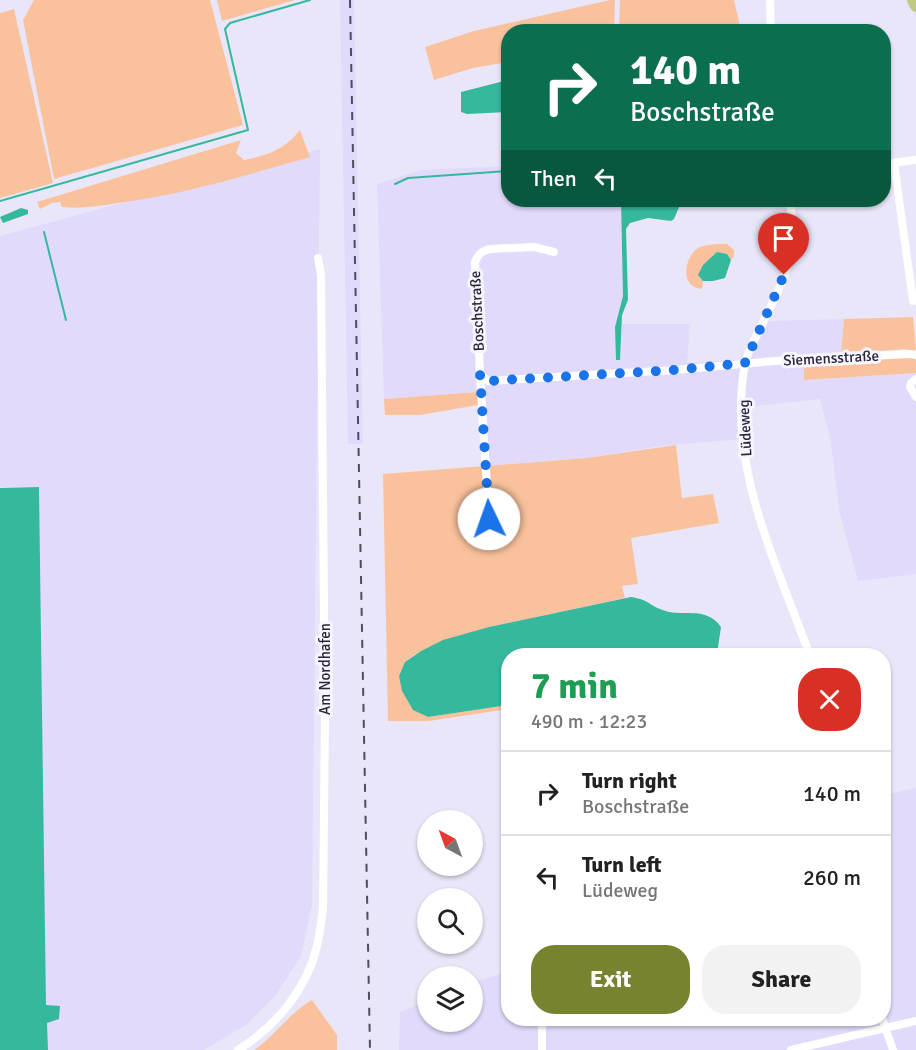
<!DOCTYPE html>
<meta charset="utf-8">
<style>
:root{--surface:#fff;--page:#f2f2f2;--text:#222;--muted:#767676;--line:#e0e0e0;--accent:#78832f}
body{margin:0;font-family:Signika,sans-serif;background:var(--page);color:var(--text);height:100vh;display:flex;flex-direction:column;font-size:22px;white-space:nowrap}
*{box-sizing:border-box;margin:0}
p{font-size:20px;color:var(--muted)}
.icon{flex:none;width:33px;height:33px;fill:none;stroke:currentColor;stroke-width:2;stroke-linecap:round;stroke-linejoin:round}
.map{position:relative;flex:1;overflow:hidden}
.panel{position:absolute;left:501px;top:648px;width:390px;height:378px;display:flex;flex-direction:column;background:var(--surface);border-radius:24px;box-shadow:0 2px 4px #0004}
.panel>*{flex:none}
.banner{position:absolute;left:501px;top:24px;width:390px;height:183px;border-radius:24px;box-shadow:0 2px 4px #0004;background:#0b6e4f;color:#fff;overflow:hidden}
.needle{width:39px;rotate:319deg}
.fabs{position:absolute;left:417px;top:810px;display:grid;gap:12px}
.fabs a{display:grid;place-items:center;width:66px;height:66px;border-radius:50%;background:var(--surface);box-shadow:0 2px 4px #0004;font-size:30px}
.pin{position:absolute;display:grid;place-items:center;width:51px;height:51px;color:#fff;margin:-62px -26px;border-radius:50% 50% 50% 0;rotate:-45deg;box-shadow:0 0 6px #0007}
.pin .icon{rotate:45deg}
.me{position:absolute;width:66px;margin:-33px;rotate:357deg;stroke-linejoin:round;filter:drop-shadow(0 0 4px #0008)}
.turn{display:flex;align-items:center;gap:21px;height:126px;padding:0 30px;font-size:27px}
.turn .icon{width:78px;height:78px;stroke-width:2.5}
.turn b{display:block;font-size:42px;line-height:51px}
.then{display:flex;align-items:center;height:57px;padding:0 30px;background:#0003;gap:12px;font-size:22px}
.round{display:grid;place-items:center;flex:none;width:63px;height:63px;border-radius:24px;background:var(--page)}
.summary{display:flex;align-items:center;justify-content:space-between;height:102px;padding:0 30px}
h1{font-size:36px;font-weight:800;line-height:45px;color:#1e9e55}
.button{display:flex;gap:12px;margin-top:auto;padding:12px 30px}
.button a{flex:1;height:69px;border-radius:24px;background:var(--accent);color:#fff;font-size:24px;font-weight:800;line-height:69px;text-align:center}
.button a+a{background:var(--page);color:var(--text)}
ul{padding:0;list-style:none}
li{display:flex;align-items:center;gap:18px;height:84px;padding:0 30px;border-top:2px solid var(--line)}
li div{flex:1}
li b{display:block;font-size:22px}
li em{font-style:normal}
.map>svg:first-child{display:block}
.built{fill:#e1dafb}
.green{fill:#fac29c}
.water{fill:#36b89d}
.lines{fill:none;stroke-linecap:round;stroke-linejoin:round}
.stream{stroke:#36b89d;stroke-width:2}
.street{stroke:#fff;stroke-width:8}
.primary{stroke:#c1c883;stroke-width:12}
.rail{stroke:#504c5d;stroke-width:2;stroke-dasharray:8 8;stroke-linecap:butt}
.route{stroke:#1a73e8;stroke-width:10;stroke-dasharray:0 18}
.labels{text-anchor:middle;stroke-width:6;stroke-linejoin:round;paint-order:stroke}
.street-label{font-size:15px;fill:#292536;stroke:#f7f5ff}
</style>
<div class="map">
<svg width="916" height="1050" viewBox="0 0 916 1050">
<rect width="100%" height="100%" fill="#eae6f9"/>
<path class="built" d="M 340,0 L 354,0 L 363,444 L 348,444 Z
M 320,149 L 312,905 L 301,956 L 276,995 L 246,1025 L 204,1050 L 48,1050 L 47,1023 L 59,1006 L 46,1006 L 39,487 L 0,487 L 0,236 Z
M 508,166 L 508,200 L 621,200 L 623,296 L 615,327 L 620,360 L 622,324 L 690,324 L 687,363 L 750,359 L 769,321 L 844,319 L 841,354 L 804,355 L 805,380 L 916,373 L 916,574 L 858,581 L 840,514 L 830,438 L 820,399 L 740,408 L 742,439 L 660,446 L 587,458 L 483,466 L 477,392 L 384,399 L 377,184 L 421,170 Z
M 916,788 L 916,1050 L 399,1050 L 400,1012 L 427,1000 L 428,1022 L 472,1022 L 473,982 L 508,972 L 508,1018 L 884,1018 L 884,795 Z"/>
<path class="green" d="M 34,0 L 210,0 L 243,125 L 54,179 L 23,20 Z
M 217,0 L 295,0 L 222,21 Z
M 610,0 L 615,0 L 614,31 L 508,32 L 508,62 L 473,68 L 434,80 L 425,47 L 474,31 Z
M 620,0 L 734,0 L 740,26 L 698,32 L 619,31 Z
M 14,9 L 53,183 L 0,198 L 0,13 Z
M 300,130 L 310,157 C 247,175 183,195 118,203 C 99,206 81,209 62,207 L 60,202 L 52,203 L 40,209 L 37,202 L 241,140 L 236,153 L 244,160 C 268,155 284,150 300,130 Z
M 716,244 L 727,244 L 734,250 L 734,256 L 731,260 L 727,254 L 698,275 L 703,281 L 702,289 C 697,288 692,287 689,282 C 682,272 689,252 700,247 C 705,245 711,245 716,244 Z
M 913,317 L 916,349 L 914,351 L 905,349 L 841,354 L 844,319 Z
M 911,356 L 916,360 L 916,373 L 804,380 L 804,363 Z
M 478,392 L 478,405 L 420,415 L 385,415 L 384,399 Z
M 676,445 L 682,498 L 713,494 L 719,523 L 631,538 L 638,584 L 622,586 L 625,598 L 489,627 C 470,633 417,647 405,663 C 403,666 401,672 399,676 L 427,717 L 508,705 L 508,709 L 429,721 L 388,721 L 383,474 L 587,458 Z
M 312,1000 L 337,1035 L 337,1050 L 254,1050 C 275,1036 290,1012 312,1000 Z"/>
<path class="water" d="M 508,80 L 508,112 L 467,114 L 461,112 L 461,92 Z
M 621,200 L 682,200 L 674,219 L 671,221 L 648,218 L 630,223 L 626,229 L 628,300 L 622,315 L 620,360 L 616,360 L 615,327 L 623,296 Z
M 21,208 L 28,210 L 28,214 L 3,223 L 0,217 Z
M 717,252 L 727,254 L 731,260 L 725,278 L 713,281 L 703,281 L 698,275 L 703,265 Z
M 39,487 L 46,1005 L 60,1006 L 59,1019 L 47,1023 L 48,1050 L 0,1050 L 0,488 Z
M 631,597 C 649,600 646,603 660,609 C 681,619 705,604 721,627 L 717,654 L 713,656 L 508,656 L 508,705 L 428,717 L 413,710 L 402,691 L 399,676 L 405,662 L 421,651 L 443,640 L 489,627 Z"/>
<g class="lines">
<path class="stream" d="M 395,184 L 408,178 L 508,171
M 0,201 L 248,130 L 225,29 L 230,23 L 310,0
M 44,232 L 66,320"/>
<path class="street" d="M 770,0 L 771,32
M 894,163 L 913,301
M 884,164 L 916,160
M 790,200 C 791,214 794,230 792,245 C 790,272 774,298 763,322 C 757,335 748,349 745,364 C 726,464 777,564 810,656
M 554,252 L 534,247 L 490,249 C 482,251 478,254 475,262 L 480,374 L 488,381 L 675,370 L 774,361 L 910,354 L 916,355
M 480,375 L 489,519
M 916,379 L 911,383 L 910,387 L 916,397
M 882,1018 L 893,1050
M 238,1050 C 276,1026 307,989 317,946 C 320,934 321,921 323,909 L 325,719 L 321,275 L 318,258
M 542,1050 L 542,1018
M 791,1050 L 916,1021"/>
<path class="primary" d="M 913,0 L 916,6"/>
<path class="rail" d="M 350,0 L 370,1050"/>
</g>
<g class="lines">
<path class="route" d="M 489,519 L 480,374 L 488,381 L 675,370 L 745,363 L 784,275"/>
</g>
<g class="labels">
<g class="street-label">
<text transform="translate(477 311) rotate(-93)" y="5">Boschstraße</text>
<text transform="translate(831 358) rotate(-3)" y="5">Siemensstraße</text>
<text transform="translate(745 428) rotate(-93)" y="5">Lüdeweg</text>
<text transform="translate(325 669) rotate(-90)" y="5">Am Nordhafen</text>
</g>
</g>
</svg>
<div class="fabs">
<a><svg class="needle" viewBox="-14 -14 28 28"><path d="M0-13l5 13h-10z" fill="#e53935"/><path d="M0 13l5-13h-10z" fill="#767676"/></svg></a>
<a><svg class="icon" aria-label="search" viewBox="0 0 24 24"><circle cx="10" cy="10" r="6"/><path d="M15 15l6 6"/></svg></a>
<a><svg class="icon" aria-label="layers" viewBox="0 0 24 24"><path d="M12 4l9 5-9 5-9-5zM3 14l9 5 9-5"/></svg></a>
</div>
<div class="pin" style="left:784px;top:275px;background:#d93025"><svg class="icon" aria-label="arrive" viewBox="0 0 24 24"><path d="M6 21V4h12l-3 4 3 4H6"/></svg></div>
<svg class="me" style="left:489px;top:519px" viewBox="-20 -20 40 40"><circle r="19" fill="#fff"/><path d="M0-13L10 11 0 6-10 11z" fill="#1a73e8"/></svg>
<div class="banner">
<div class="turn"><svg class="icon" aria-label="right" viewBox="0 0 24 24"><path d="M7 20v-9h11M14 6l5 5-5 5"/></svg><div><b>140 m</b>Boschstraße</div></div>
<div class="then">Then<svg class="icon" aria-label="left" viewBox="0 0 24 24"><path d="M17 20v-9H6M10 6l-5 5 5 5"/></svg></div>
</div>
<section class="panel">
<div class="summary"><div><h1>7 min</h1><p>490 m · 12:23</p></div><a class="round" style="background:#d93025;color:#fff"><svg class="icon" aria-label="close" viewBox="0 0 24 24"><path d="M6 6l12 12M18 6L6 18"/></svg></a></div>
<ul>
<li><svg class="icon" aria-label="right" viewBox="0 0 24 24"><path d="M7 20v-9h11M14 6l5 5-5 5"/></svg><div><b>Turn right</b><p>Boschstraße</p></div><em>140 m</em></li>
<li><svg class="icon" aria-label="left" viewBox="0 0 24 24"><path d="M17 20v-9H6M10 6l-5 5 5 5"/></svg><div><b>Turn left</b><p>Lüdeweg</p></div><em>260 m</em></li>
</ul>
<div class="button"><a>Exit</a><a>Share</a></div>
</section>
</div>
